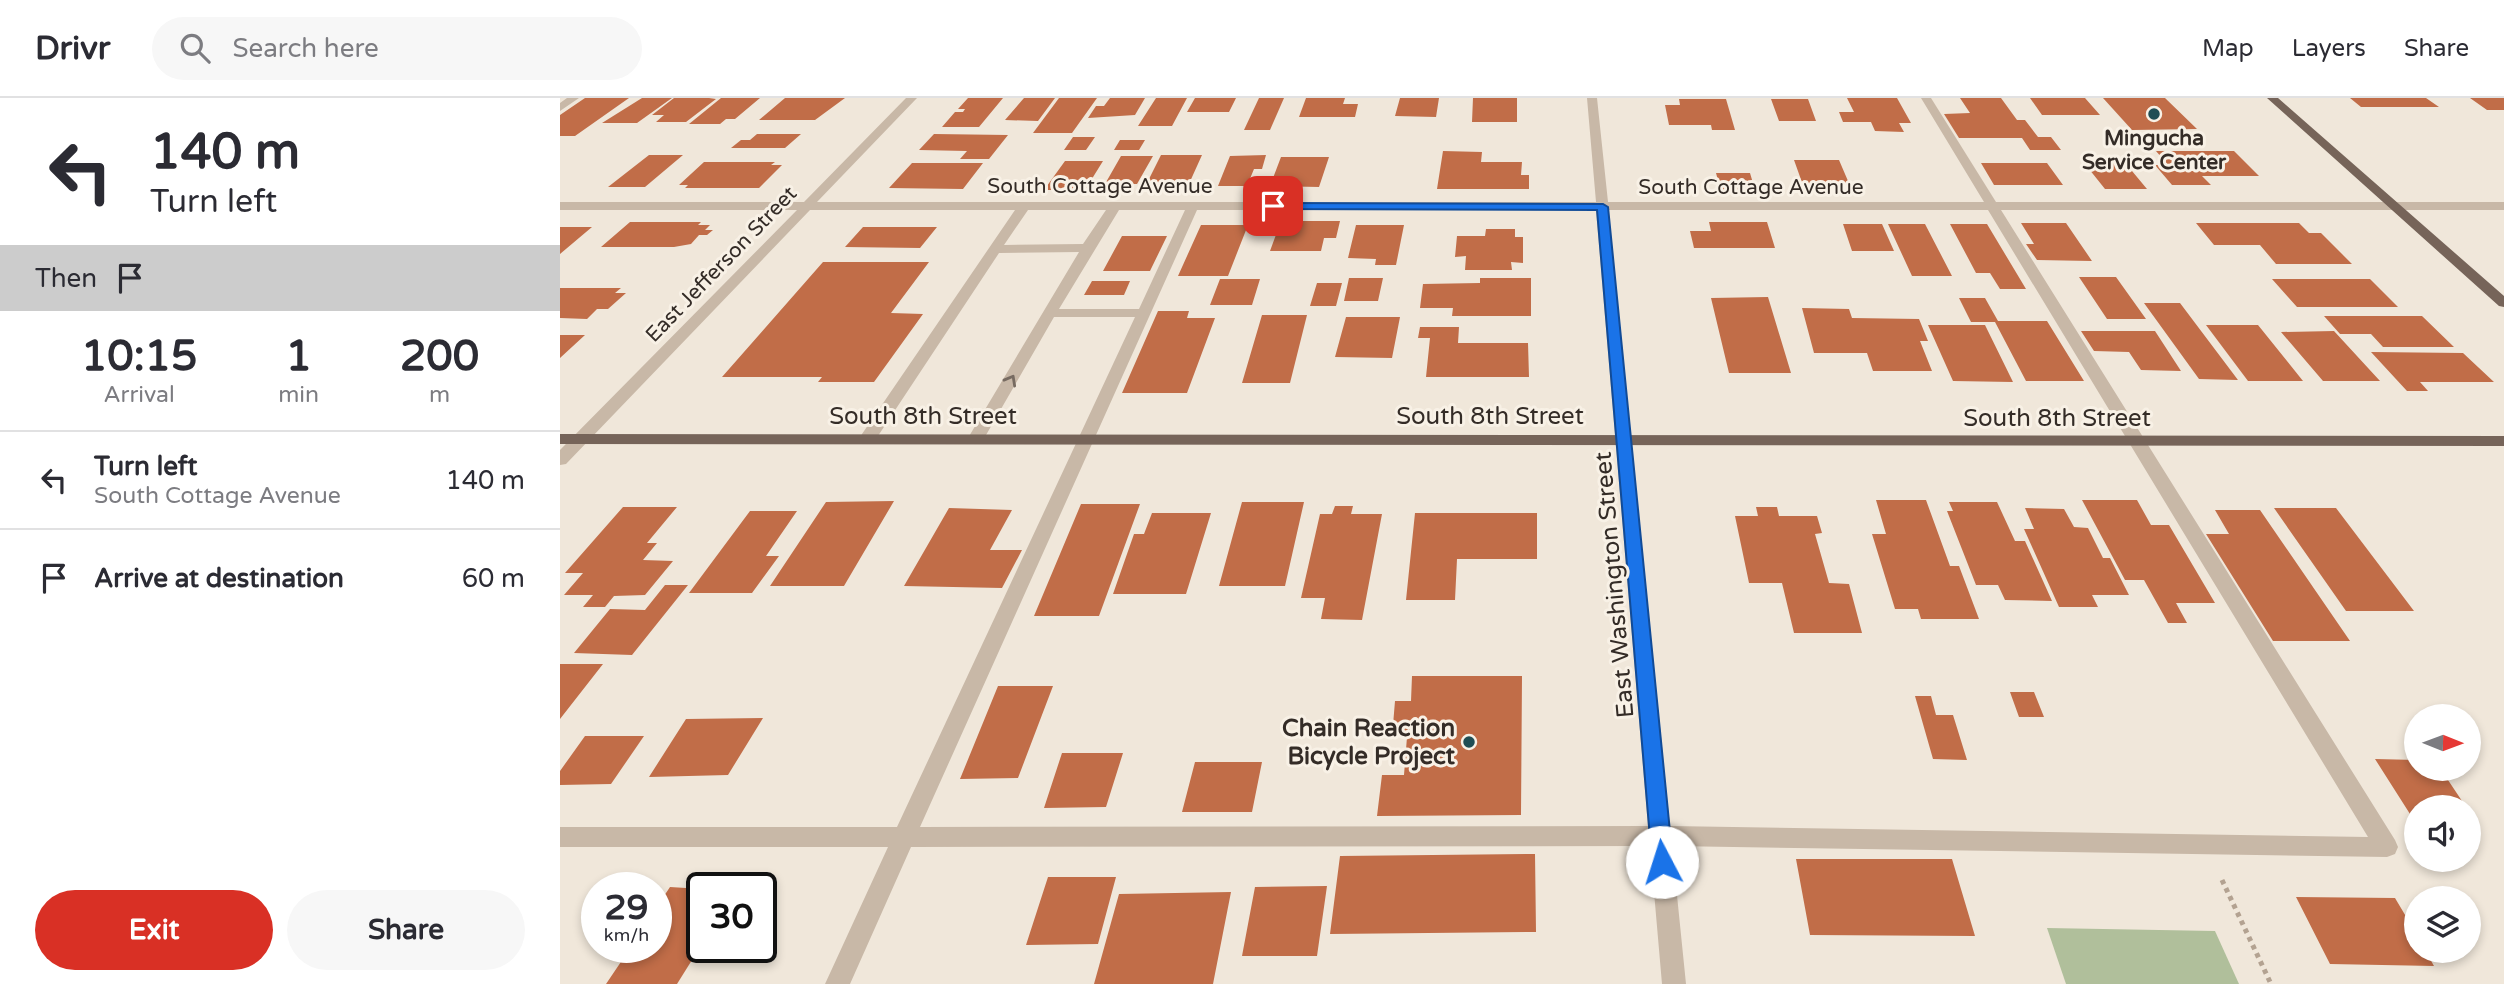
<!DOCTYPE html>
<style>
:root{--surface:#fff;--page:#f7f7f7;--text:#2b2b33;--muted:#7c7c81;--line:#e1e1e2;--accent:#d93025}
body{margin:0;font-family:"Varela Round",sans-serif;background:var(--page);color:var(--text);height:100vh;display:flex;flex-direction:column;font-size:26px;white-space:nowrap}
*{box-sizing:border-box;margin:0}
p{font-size:23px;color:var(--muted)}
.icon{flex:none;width:38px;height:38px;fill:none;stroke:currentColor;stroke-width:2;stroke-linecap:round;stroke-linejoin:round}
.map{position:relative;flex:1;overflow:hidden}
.details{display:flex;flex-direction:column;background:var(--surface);width:560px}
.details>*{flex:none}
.guide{background:#fff;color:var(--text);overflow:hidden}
.needle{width:46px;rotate:91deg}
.tools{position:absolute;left:1844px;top:606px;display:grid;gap:14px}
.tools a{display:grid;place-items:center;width:77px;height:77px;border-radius:50%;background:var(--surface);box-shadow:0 4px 10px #0003;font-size:35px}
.speed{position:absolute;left:21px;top:774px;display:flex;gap:14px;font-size:35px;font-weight:700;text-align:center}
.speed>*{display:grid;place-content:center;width:91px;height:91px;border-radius:50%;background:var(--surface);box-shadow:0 4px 10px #0003;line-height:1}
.speed small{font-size:18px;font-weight:400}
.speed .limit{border:4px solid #111;border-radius:10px;background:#fff;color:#111}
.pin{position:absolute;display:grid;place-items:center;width:60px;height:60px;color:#fff;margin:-30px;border-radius:14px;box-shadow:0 4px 10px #0006}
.me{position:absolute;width:77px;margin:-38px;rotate:355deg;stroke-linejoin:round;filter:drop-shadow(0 0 5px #0008)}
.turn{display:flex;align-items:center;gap:24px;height:147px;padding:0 35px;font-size:32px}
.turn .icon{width:91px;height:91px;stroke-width:2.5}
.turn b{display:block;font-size:49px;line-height:60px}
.then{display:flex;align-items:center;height:66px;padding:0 35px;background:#0003;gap:14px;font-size:26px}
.eta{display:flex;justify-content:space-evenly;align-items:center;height:119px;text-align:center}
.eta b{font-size:42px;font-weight:800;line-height:49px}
.primary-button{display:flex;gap:14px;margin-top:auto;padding:14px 35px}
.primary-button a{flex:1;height:80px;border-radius:42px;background:var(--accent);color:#fff;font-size:28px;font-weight:800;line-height:80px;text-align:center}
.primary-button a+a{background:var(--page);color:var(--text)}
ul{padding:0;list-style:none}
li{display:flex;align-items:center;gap:21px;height:98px;padding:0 35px;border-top:2px solid var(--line)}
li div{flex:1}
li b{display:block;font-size:26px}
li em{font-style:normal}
header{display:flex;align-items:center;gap:42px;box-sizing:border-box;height:98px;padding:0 35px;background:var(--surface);border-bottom:2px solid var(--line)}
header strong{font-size:33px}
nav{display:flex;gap:38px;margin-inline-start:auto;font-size:24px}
.search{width:490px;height:63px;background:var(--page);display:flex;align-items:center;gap:18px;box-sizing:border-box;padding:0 24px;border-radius:38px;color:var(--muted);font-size:26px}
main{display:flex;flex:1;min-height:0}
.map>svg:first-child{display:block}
.green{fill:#b0bf9b}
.building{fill:#c16d48}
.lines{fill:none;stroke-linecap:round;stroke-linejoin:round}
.path{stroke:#b3a291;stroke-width:5;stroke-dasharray:4.5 4.5;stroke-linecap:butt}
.minor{fill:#c8b8a7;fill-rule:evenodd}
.major{fill:#766459;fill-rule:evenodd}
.oneway{stroke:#776b61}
.route{fill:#1a73e8;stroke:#114b97;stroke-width:2}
.poi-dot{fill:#1f4d54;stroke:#f8f1e6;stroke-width:2.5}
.labels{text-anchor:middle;stroke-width:6;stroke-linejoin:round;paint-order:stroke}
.far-poi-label{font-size:21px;font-weight:bold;fill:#342c27;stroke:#f8f1e6}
.far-street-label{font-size:21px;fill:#342c27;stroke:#f8f1e6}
.street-label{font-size:24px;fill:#342c27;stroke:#f8f1e6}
.poi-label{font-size:24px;font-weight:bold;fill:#342c27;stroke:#f8f1e6;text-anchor:end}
</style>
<header>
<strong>Drivr</strong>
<div class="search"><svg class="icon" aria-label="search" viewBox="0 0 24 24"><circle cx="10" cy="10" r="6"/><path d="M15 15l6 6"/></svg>Search here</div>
<nav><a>Map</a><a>Layers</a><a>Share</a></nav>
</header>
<main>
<section class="details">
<div class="guide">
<div class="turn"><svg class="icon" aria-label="left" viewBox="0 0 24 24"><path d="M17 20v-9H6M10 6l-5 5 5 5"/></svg><div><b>140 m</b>Turn left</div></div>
<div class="then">Then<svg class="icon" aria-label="arrive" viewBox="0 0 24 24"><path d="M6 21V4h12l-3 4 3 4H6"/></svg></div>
</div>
<div class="eta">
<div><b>10:15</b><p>Arrival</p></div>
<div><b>1</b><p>min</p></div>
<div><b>200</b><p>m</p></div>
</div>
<ul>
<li><svg class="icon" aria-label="left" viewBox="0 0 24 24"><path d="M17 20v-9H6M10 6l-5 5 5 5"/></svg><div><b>Turn left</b><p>South Cottage Avenue</p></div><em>140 m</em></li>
<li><svg class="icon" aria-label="arrive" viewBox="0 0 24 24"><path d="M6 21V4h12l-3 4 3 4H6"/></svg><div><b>Arrive at destination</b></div><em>60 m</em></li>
</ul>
<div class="primary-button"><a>Exit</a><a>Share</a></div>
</section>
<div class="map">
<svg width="1944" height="886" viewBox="0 0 1944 886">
<rect width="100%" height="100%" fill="#f0e7da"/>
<path class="green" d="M 1487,830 L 1655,833 L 1679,886 L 1506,886 Z"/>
<path class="building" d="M 25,0 L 69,0 L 15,38 L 0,38 L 0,17 Z
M 82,0 L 112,0 L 77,25 L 42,25 Z
M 114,0 L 149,0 L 156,1 L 126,24 L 96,24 L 104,17 L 92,17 Z
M 161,0 L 200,0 L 175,21 L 166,21 L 160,26 L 129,26 Z
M 225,0 L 285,0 L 255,22 L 199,22 Z
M 408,0 L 443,0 L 419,29 L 382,29 L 395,14 L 403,14 L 405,11 L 398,11 Z
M 464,0 L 495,0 L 478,23 L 445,22 Z
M 499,0 L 537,0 L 512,35 L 473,35 Z
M 550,0 L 585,0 L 575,17 L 528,20 L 536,8 L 544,8 Z
M 596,0 L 627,0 L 612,28 L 578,28 Z
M 635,0 L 676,0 L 669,14 L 627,14 Z
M 699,0 L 724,0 L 710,32 L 684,32 Z
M 746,0 L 785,0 L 783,6 L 798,6 L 795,19 L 739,19 Z
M 840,0 L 879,0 L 876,19 L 835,18 Z
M 913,0 L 957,0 L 957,24 L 912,24 Z
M 1287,0 L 1337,0 L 1351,25 L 1339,25 L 1344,34 L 1315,33 L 1311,24 L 1283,24 L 1279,14 L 1294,14 Z
M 1400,0 L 1441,0 L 1457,22 L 1465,22 L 1478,39 L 1491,39 L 1501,52 L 1470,52 L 1462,40 L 1399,40 L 1384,16 L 1410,15 Z
M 1470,0 L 1525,0 L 1540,17 L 1482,17 Z
M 1543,0 L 1605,0 L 1637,31 L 1572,32 Z
M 1790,0 L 1866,0 L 1879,9 L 1801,9 Z
M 1910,0 L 1944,0 L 1944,12 L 1927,12 Z
M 1119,1 L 1166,1 L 1175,32 L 1152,32 L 1151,27 L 1109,27 L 1105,7 L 1120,7 Z
M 1211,1 L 1248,1 L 1256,23 L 1219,23 Z
M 197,36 L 241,36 L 225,50 L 171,50 L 181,42 L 190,42 Z
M 374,36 L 448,37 L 429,61 L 400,61 L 407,53 L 359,52 Z
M 513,39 L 535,39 L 526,52 L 504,52 Z
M 560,42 L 585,42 L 579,52 L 554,52 Z
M 883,53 L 922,54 L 921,64 L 962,64 L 961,77 L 969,77 L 969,91 L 877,91 Z
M 1596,53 L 1674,53 L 1699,78 L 1642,78 L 1651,87 L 1612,87 L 1595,67 L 1608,67 Z
M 89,57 L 123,57 L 85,89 L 48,89 Z
M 601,57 L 642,57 L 628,88 L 585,89 Z
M 706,57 L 702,71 L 694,71 L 687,88 L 658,88 L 670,58 Z
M 561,58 L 593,58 L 577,86 L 545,86 Z
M 721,59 L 769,59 L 759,89 L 710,88 Z
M 1521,61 L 1562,61 L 1587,91 L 1545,91 Z
M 1234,62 L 1279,62 L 1291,90 L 1244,90 Z
M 505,63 L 543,63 L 525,92 L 484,92 Z
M 144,64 L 215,64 L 211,67 L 222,67 L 199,90 L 125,90 L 128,87 L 119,87 Z
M 352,65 L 423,65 L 403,91 L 329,90 Z
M 1421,65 L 1487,65 L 1503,87 L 1434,87 Z
M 1156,75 L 1190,75 L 1195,92 L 1161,93 Z
M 721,123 L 780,123 L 776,140 L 764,140 L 761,153 L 710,153 Z
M 70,124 L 141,124 L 138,127 L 150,127 L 145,132 L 153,132 L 147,137 L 139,137 L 131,146 L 114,149 L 41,149 Z
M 1149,124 L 1207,124 L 1215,150 L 1134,150 L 1130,133 L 1151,133 Z
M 1461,125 L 1506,125 L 1532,163 L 1477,162 L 1466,146 L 1474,146 Z
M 1636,125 L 1739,125 L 1749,135 L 1761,135 L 1792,166 L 1716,166 L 1700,147 L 1654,147 Z
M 1283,126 L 1322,126 L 1334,153 L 1292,153 Z
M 1328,126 L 1365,126 L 1392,178 L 1352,178 Z
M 1390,126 L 1427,126 L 1466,191 L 1440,191 L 1430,175 L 1416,175 Z
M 641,127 L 688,127 L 668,178 L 618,178 Z
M 796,127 L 844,127 L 836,167 L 815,167 L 816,161 L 788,160 Z
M 0,129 L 32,129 L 0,156 Z
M 303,129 L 377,129 L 360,150 L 285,149 Z
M 926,131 L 955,131 L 955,139 L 963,139 L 963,165 L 951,164 L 952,172 L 905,172 L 906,158 L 895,159 L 897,138 L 925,138 Z
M 562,138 L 607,138 L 590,173 L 543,173 Z
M 263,164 L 369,164 L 331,215 L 363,216 L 314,284 L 258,284 L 262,279 L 162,279 Z
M 1519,179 L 1556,179 L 1586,221 L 1547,221 Z
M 789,180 L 823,180 L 818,203 L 784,203 Z
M 920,180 L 971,180 L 971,218 L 892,218 L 893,210 L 860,210 L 863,186 L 920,185 Z
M 660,181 L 700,181 L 692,207 L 650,207 Z
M 1712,181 L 1810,181 L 1838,209 L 1737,209 Z
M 532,183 L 570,183 L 564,197 L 524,197 Z
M 757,185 L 782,185 L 776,208 L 750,208 Z
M 0,190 L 61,190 L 55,195 L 66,195 L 48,211 L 37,211 L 27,221 L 0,220 Z
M 1208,199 L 1231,275 L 1169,275 L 1151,200 Z
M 1399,200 L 1425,200 L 1438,223 L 1487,223 L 1524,283 L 1466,283 L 1435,224 L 1411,224 Z
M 1584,205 L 1620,205 L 1678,282 L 1639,281 Z
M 1242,210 L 1289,211 L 1292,220 L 1359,221 L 1368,243 L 1360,243 L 1372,273 L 1313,273 L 1307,255 L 1254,255 Z
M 598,213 L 629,213 L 627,220 L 655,220 L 627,295 L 562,295 Z
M 702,217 L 747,217 L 730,285 L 682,285 Z
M 1764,218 L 1862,218 L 1894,249 L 1823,249 L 1811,236 L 1780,236 Z
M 786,219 L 840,219 L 832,260 L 775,259 Z
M 1368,227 L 1425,227 L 1453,284 L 1393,283 Z
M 1646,227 L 1698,227 L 1743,283 L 1688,283 Z
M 860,229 L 899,229 L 898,245 L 968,245 L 969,279 L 866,279 L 870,240 L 858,240 Z
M 1521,233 L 1595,233 L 1621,273 L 1581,272 L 1569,254 L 1534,253 Z
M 1774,233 L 1820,283 L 1763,283 L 1721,234 Z
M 0,237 L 25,237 L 0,260 Z
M 1811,254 L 1903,255 L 1934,284 L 1860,284 L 1868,293 L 1847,293 Z
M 1316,402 L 1366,402 L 1390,468 L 1399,468 L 1419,521 L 1361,521 L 1358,511 L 1335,511 L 1312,436 L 1326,436 Z
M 1522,402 L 1577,402 L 1591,427 L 1609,427 L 1655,505 L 1616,505 L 1627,525 L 1608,525 L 1584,482 L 1565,482 Z
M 334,403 L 284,488 L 210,488 L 266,404 Z
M 682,404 L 744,404 L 725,488 L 659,488 Z
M 1389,404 L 1437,404 L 1455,443 L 1465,443 L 1492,503 L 1445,502 L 1438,487 L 1416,487 L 1387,413 L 1393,413 Z
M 521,406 L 580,406 L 539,518 L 474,518 Z
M 775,408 L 793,408 L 791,416 L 822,416 L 802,522 L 761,521 L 765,500 L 741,500 L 760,416 L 772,416 Z
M 63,409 L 117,409 L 87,445 L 97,445 L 83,462 L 113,463 L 85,497 L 54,498 L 45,509 L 23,509 L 33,497 L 4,497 L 23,475 L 5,475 Z
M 1196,409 L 1217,409 L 1219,418 L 1257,418 L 1262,435 L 1255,436 L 1269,485 L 1289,486 L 1302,535 L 1234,535 L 1222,485 L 1189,485 L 1175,418 L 1198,418 Z
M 389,410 L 452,412 L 430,452 L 462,452 L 442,490 L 344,488 Z
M 1465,410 L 1504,411 L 1514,429 L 1528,430 L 1543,460 L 1550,460 L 1569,497 L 1532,497 L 1538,509 L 1499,509 L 1464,431 L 1474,431 Z
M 1714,410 L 1776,410 L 1854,513 L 1786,513 Z
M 1655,412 L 1700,412 L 1790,543 L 1713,543 L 1646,436 L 1669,436 Z
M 190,413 L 237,413 L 206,458 L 219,458 L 192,495 L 129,495 Z
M 592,415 L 651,415 L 626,496 L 553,496 L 574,436 L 584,436 Z
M 855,415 L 977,415 L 977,461 L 897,461 L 895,502 L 846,502 Z
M 105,487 L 128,487 L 72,557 L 14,555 L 50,511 L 85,512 Z
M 0,566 L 43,566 L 0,621 Z
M 852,578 L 962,578 L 961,717 L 817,718 L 822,677 L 844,677 L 847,639 L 832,639 L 835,603 L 851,603 Z
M 438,588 L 493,588 L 458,680 L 400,681 Z
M 1450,594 L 1474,594 L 1484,619 L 1459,619 Z
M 1355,598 L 1371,598 L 1376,617 L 1393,617 L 1407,662 L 1373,661 Z
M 203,620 L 168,677 L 89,679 L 126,621 Z
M 25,638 L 84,638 L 51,686 L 0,687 L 0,673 Z
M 502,655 L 563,655 L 546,709 L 484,710 Z
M 1815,661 L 1857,662 L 1857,670 L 1880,670 L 1906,709 L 1857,709 L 1857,716 L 1850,716 Z
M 635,664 L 702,664 L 692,714 L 622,714 Z
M 975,756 L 976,834 L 770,836 L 780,758 Z
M 1236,761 L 1392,761 L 1415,838 L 1250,837 Z
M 488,779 L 556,779 L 538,846 L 466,847 Z
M 767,788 L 757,858 L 682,858 L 695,789 Z
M 110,789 L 142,791 L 142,846 L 117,886 L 46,886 L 71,849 L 96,849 L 96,810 Z
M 671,794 L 653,886 L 534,886 L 559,796 Z
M 1736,799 L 1835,800 L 1857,837 L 1857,852 L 1865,852 L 1874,868 L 1770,866 Z"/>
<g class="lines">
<path class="path" d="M 1662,782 L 1711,886"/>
<path class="minor" d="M 7,0 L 19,0 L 0,13 L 0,5 Z
M 346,0 L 357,0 L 257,104 L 1036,104 L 1027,0 L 1037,0 L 1048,104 L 1424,104 L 1361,0 L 1371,0 L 1436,104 L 1944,104 L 1944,112 L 1441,112 L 1835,742 L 1838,749 L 1835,756 L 1827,759 L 1112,748 L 1126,886 L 1102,886 L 1090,748 L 351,749 L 290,886 L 265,886 L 328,749 L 0,749 L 0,729 L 337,729 L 575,219 L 494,219 L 422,344 L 410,344 L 408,340 L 519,154 L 439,155 L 314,344 L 302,344 L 300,340 L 302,336 L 455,112 L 250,112 L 6,366 L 0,367 L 0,352 L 237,112 L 0,112 L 0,104 L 244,104 ZM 468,112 L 546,112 L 523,146 L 444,147 ZM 559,112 L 625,112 L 579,211 L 499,211 ZM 637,112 L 1036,112 L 1088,728 L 360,729 ZM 1048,112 L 1428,112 L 1808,739 L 1110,728 Z"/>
<path class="major" d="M 1707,0 L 1718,0 L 1944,198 L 1944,209 L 1939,208 Z
M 0,336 L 1944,338 L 1944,348 L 0,346 Z"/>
</g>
<defs><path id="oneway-chevron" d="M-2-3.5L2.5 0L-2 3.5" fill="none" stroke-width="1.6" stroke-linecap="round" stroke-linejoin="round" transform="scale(1.75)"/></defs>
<use class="oneway" href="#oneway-chevron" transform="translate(451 282) rotate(-61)"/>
<path class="route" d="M 709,105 L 1043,106 L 1048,109 L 1113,764 L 1110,771 L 1102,773 L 1095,771 L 1092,764 L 1037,112 L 713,111 L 708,108 Z"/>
<g class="poi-dot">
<circle cx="1594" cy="16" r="7"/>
<circle cx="909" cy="644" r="7"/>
</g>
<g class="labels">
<g class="far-poi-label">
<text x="1594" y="47">Mingucha<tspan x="1594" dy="24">Service Center</tspan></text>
</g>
<g class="far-street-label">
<text x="540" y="95">South Cottage Avenue</text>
<text x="1191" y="96">South Cottage Avenue</text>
<text transform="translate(161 166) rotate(-46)" y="7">East Jefferson Street</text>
</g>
<g class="street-label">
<text x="363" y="326">South 8th Street</text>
<text x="930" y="326">South 8th Street</text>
<text x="1497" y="328">South 8th Street</text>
<text transform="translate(1054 487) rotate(-95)" y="8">East Washington Street</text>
</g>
<g class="poi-label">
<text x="895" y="638">Chain Reaction<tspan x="895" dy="28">Bicycle Project</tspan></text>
</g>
</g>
</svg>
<div class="tools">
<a><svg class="needle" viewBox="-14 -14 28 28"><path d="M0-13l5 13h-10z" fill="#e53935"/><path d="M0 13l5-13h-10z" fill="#7c7c81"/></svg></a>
<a><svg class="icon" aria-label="sound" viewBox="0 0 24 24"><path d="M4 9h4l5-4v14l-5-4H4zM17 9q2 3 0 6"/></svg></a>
<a><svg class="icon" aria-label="layers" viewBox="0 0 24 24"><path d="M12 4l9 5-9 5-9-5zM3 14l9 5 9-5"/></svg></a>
</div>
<div class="speed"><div>29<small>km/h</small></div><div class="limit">30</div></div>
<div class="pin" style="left:713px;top:108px;background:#d93025"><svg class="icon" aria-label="arrive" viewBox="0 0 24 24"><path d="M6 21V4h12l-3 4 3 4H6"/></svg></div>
<svg class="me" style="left:1102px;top:764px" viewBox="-20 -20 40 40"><circle r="19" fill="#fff"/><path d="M0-13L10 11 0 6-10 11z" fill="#1a73e8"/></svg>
</div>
</main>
